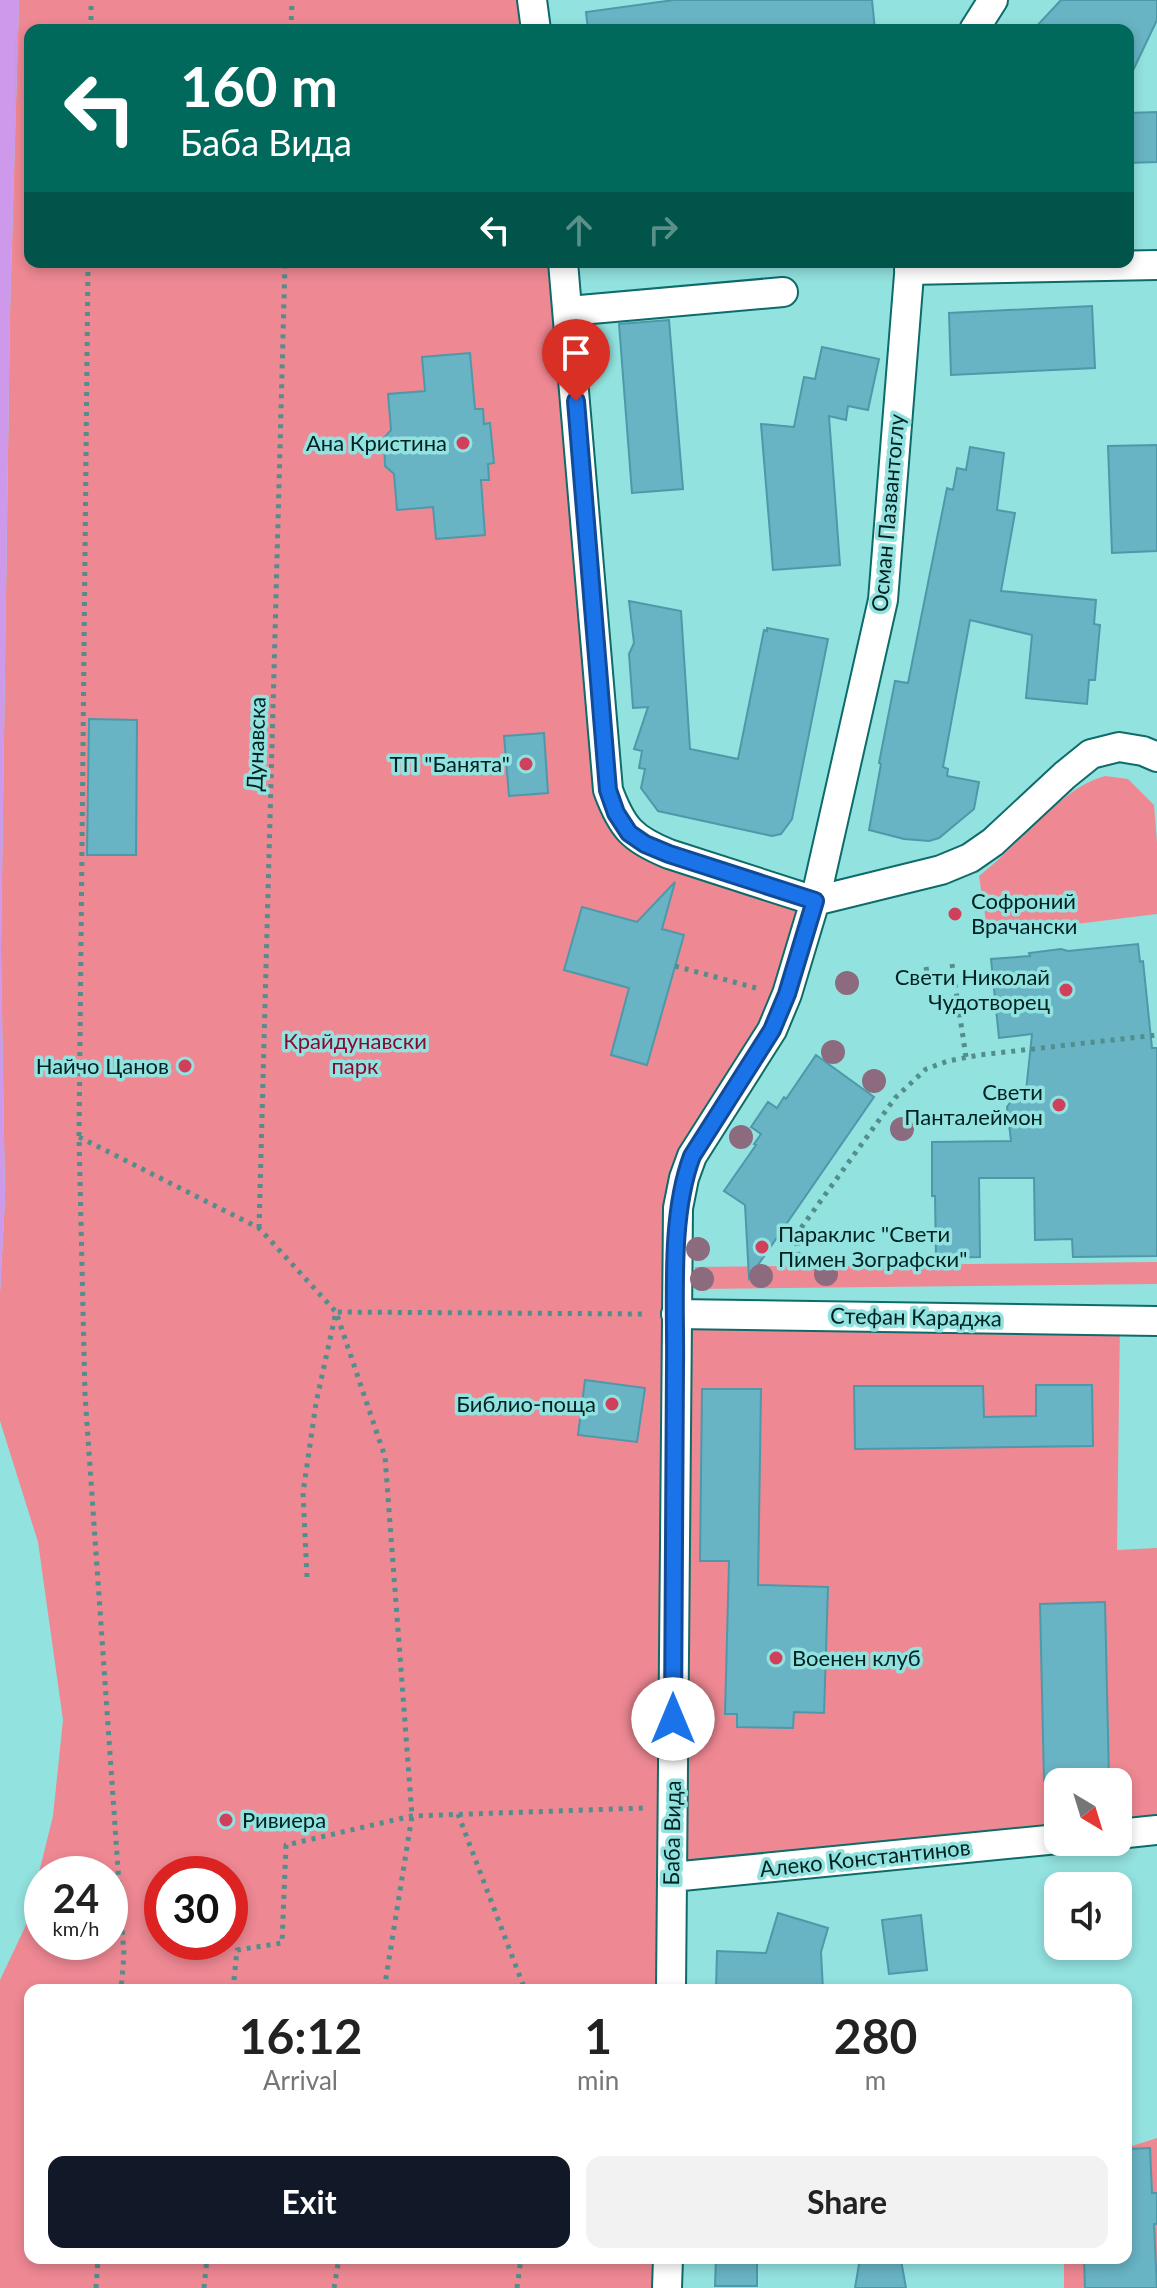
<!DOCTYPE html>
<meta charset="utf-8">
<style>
:root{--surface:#fff;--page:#f2f2f2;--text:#222;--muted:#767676;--accent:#111827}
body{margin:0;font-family:Lato,sans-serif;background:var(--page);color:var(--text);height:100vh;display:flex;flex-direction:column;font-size:30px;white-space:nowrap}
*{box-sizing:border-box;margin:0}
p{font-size:26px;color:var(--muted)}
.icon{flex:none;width:44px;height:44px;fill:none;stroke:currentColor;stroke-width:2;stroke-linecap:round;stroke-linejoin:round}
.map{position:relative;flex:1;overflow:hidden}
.details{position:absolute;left:24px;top:1984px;width:1108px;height:280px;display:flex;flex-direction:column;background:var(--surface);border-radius:16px;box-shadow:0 4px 12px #0003}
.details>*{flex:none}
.hud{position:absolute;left:24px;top:24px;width:1110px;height:244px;border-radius:16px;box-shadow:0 4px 12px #0003;background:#00695c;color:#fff;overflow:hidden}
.needle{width:52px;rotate:142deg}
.buttons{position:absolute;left:1044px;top:1768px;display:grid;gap:16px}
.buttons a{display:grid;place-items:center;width:88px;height:88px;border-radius:16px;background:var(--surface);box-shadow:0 4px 12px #0003;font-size:40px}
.speed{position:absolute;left:24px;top:1856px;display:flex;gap:16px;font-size:40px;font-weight:700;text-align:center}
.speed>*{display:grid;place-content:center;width:104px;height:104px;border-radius:50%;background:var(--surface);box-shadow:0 4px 12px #0003;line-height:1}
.speed small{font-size:20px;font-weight:400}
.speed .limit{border:12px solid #d22;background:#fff;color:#111}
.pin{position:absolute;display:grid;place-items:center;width:68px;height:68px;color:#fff;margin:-82px -34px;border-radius:50% 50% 50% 0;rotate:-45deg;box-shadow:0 0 8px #0007}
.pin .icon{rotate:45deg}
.me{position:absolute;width:88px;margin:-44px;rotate:0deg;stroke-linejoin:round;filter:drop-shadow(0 0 6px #0008)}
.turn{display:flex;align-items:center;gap:28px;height:168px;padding:0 24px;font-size:36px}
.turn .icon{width:104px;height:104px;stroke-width:2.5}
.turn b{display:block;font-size:56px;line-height:68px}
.lanes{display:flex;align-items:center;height:76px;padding:0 24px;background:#0003;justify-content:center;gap:40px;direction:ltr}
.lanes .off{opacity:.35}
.eta{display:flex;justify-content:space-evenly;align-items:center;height:136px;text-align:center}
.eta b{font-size:48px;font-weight:700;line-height:56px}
.button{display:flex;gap:16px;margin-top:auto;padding:16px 24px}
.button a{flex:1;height:92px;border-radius:16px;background:var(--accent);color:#fff;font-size:32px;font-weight:700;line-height:92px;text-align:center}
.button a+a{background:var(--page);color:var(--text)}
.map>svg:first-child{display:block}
.green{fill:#ee8893;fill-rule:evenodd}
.water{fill:#ce99ea}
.building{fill:#68b3c4;stroke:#4d99a9;stroke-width:2}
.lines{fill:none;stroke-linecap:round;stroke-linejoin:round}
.minor-casing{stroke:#0d6b69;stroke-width:32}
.path{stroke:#528e8c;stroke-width:5;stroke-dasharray:4 6;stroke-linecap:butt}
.minor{stroke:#fff;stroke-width:28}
.tree{fill:#8d6b7f}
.route-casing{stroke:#114b97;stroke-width:20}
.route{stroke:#1a73e8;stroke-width:14}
.poi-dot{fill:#d0405c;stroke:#92e2e0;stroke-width:3}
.labels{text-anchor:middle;stroke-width:7;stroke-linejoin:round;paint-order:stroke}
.poi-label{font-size:22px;fill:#002322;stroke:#92e2e0;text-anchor:end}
.street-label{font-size:22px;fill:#002322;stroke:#92e2e0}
.park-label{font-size:22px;fill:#890a30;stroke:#92e2e0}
</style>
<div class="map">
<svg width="1157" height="2288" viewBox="0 0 1157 2288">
<rect width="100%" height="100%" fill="#92e2e0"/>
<path class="green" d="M 19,0 L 532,0 L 536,30 L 30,30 L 30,262 L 563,262 L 608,790 L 629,833 L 815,901 L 787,994 L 692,1156 L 676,1313 L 1120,1321 L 1117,1550 L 1157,1548 L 1157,1830 L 1118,1834 L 1118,1782 L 1058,1782 L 1058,1839 L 672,1877 L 671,1990 L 30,1990 L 30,2258 L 668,2258 L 667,2288 L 0,2288 L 0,1980 L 26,1925 L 53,1816 L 63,1720 L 38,1542 L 0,1421 L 0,1293 L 5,1199 L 1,950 L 10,313 ZM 42,1874 L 110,1874 L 110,1942 L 42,1942 ZM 162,1874 L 230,1874 L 230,1942 L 162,1942 Z
M 1105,776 L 1128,779 L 1154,805 L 1157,843 L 1157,914 L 988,935 L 979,876 C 1019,846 1058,789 1105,776 Z
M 1157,1262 L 1157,1284 L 695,1289 L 695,1267 Z
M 1157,2138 L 1157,2288 L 1064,2288 L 1064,2258 L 1126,2258 L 1126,2148 Z"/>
<path class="water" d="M 0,0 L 19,0 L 10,313 L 1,950 L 5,1199 L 0,1293 Z"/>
<path class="building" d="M 674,0 L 872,0 L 875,30 L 588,30 L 586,12 Z
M 1061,0 L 1157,0 L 1157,20 L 1128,81 L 1128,30 L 1033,30 Z
M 1157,112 L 1157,162 L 1128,163 L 1128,113 Z
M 1092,306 L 1095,368 L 951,375 L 949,313 Z
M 669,320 L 683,489 L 632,493 L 619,324 Z
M 822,347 L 879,359 L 868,410 L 848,406 L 846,420 L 829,416 L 840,565 L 773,570 L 761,424 L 794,427 L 804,377 L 815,379 Z
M 470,353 L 475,409 L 483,409 L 484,424 L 490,423 L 494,463 L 488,464 L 489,480 L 481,480 L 485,535 L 436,539 L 433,507 L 397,510 L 394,474 L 385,466 L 384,438 L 391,430 L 388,394 L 425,391 L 422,357 Z
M 1157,445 L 1157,551 L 1112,553 L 1108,446 Z
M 970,447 L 1004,453 L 997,510 L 1015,513 L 1001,591 L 1096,600 L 1094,624 L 1100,625 L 1095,680 L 1089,680 L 1087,704 L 1026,698 L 1032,635 L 970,620 L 943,767 L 948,769 L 947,776 L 979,782 L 974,809 L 939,838 L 929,841 L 904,839 L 869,830 L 881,764 L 879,763 L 895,681 L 908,683 L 947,488 L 953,490 L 957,468 L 966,470 Z
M 629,601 L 681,611 L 690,749 L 738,759 L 764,630 L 767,631 L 767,628 L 828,639 L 792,819 L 781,834 L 772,836 L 658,811 L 641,788 L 645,769 L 639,768 L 642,751 L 634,749 L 648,707 L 633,708 L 629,654 L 634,643 Z
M 89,719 L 137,720 L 136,855 L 87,855 Z
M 544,733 L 548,793 L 509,796 L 504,736 Z
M 675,882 L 662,929 L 684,935 L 647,1065 L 611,1055 L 629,988 L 564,970 L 582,907 L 637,922 Z
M 1138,944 L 1140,962 L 1143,961 L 1152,1048 L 1157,1048 L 1157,1256 L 1073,1257 L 1072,1239 L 1035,1240 L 1034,1178 L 979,1178 L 980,1257 L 936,1258 L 935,1196 L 932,1196 L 932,1142 L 1011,1141 L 1007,1107 L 1018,1092 L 1026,1091 L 1032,1034 L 999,1038 L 991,959 L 1030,956 L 1029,953 L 1061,949 L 1068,951 Z
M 816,1055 L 874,1097 L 749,1278 L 745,1205 L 724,1191 L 756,1145 L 754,1144 L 761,1134 L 751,1127 L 768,1102 L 777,1108 L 784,1097 L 786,1099 Z
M 585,1380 L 645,1388 L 637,1442 L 578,1435 Z
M 1036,1385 L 1092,1385 L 1093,1446 L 855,1449 L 854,1386 L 983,1386 L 984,1417 L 1036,1416 Z
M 702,1389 L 761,1389 L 758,1585 L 828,1587 L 824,1713 L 794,1712 L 793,1728 L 737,1727 L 737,1714 L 725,1714 L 729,1561 L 700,1561 Z
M 1105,1602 L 1109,1779 L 1044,1781 L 1040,1604 Z
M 778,1913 L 828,1928 L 821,1952 L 823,1990 L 716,1990 L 717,1951 L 766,1953 Z
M 921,1915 L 927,1970 L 889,1974 L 882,1920 Z
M 1150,2148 L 1152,2193 L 1157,2193 L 1157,2224 L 1154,2224 L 1157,2288 L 1085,2288 L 1084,2258 L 1126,2258 L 1126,2149 Z
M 716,2258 L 757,2258 L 757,2286 L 715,2286 Z
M 860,2258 L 901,2260 L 906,2288 L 855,2288 Z"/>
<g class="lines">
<defs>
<path id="minor" d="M 532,0 L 536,30
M 974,30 L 993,0
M 563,262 L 608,790 C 622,828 632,839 669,854 L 815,901 L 787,994 L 772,1030 L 692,1156 L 684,1178 L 678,1208 L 671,1990
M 910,262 L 883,600 L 815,901 L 941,870 L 970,858 L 993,842 L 1065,775 L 1091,754 L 1119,747 L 1143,751 L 1157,757
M 909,270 L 1157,265
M 569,311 L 783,292
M 676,1314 L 1157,1321
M 1118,1834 L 1157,1830
M 672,1877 L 1058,1839
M 667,2288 L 668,2258"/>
</defs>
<use href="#minor" class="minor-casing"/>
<path class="path" d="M 91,30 L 91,0
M 291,30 L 292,0
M 88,262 L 79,1137 L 85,1395 L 124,1955 L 121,1990
M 952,964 L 966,1057
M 675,966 L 756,988
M 926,967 L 928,979
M 908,982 L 954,975
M 79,1137 L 259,1228 L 336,1312 L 385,1457 L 412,1816 L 384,1990
M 259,1228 L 285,262
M 799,1266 L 796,1235 L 895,1098 L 926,1069 L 948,1061 L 979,1055 L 1157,1035
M 307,1577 L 303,1493 L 316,1403 L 336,1312 L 647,1314
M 458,1814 L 525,1990
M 233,1990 L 237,1950 L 282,1943 L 286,1845 L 412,1816 L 644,1808
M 96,2288 L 98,2258
M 204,2288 L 207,2258
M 334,2288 L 339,2258
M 517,2288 L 521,2258"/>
<use href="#minor" class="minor"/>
</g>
<g class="tree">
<circle cx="847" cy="983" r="12"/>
<circle cx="833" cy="1052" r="12"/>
<circle cx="874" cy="1081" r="12"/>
<circle cx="902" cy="1129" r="12"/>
<circle cx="741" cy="1137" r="12"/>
<circle cx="698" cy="1249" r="12"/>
<circle cx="826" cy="1274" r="12"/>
<circle cx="761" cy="1276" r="12"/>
<circle cx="702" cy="1279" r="12"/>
</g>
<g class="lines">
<defs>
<path id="route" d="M 576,401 L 608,790 L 616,813 L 629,833 L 645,844 L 669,854 L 815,901 L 787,994 L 772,1030 L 692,1156 C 669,1217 676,1301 675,1367 C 674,1484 674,1601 673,1719"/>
</defs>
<use href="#route" class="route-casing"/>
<use href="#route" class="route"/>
</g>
<g class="poi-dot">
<circle cx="463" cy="443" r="8"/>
<circle cx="526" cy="764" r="8"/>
<circle cx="955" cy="914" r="8"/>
<circle cx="1066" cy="990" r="8"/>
<circle cx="185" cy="1066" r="8"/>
<circle cx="1059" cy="1105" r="8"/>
<circle cx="762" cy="1247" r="8"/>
<circle cx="612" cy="1404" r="8"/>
<circle cx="776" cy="1658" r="8"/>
<circle cx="226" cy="1820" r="8"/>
</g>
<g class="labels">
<g class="poi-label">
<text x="447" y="451">Ана Кристина</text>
<text x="510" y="772">ТП "Банята"</text>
<text x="971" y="909" text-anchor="start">Софроний<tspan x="971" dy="25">Врачански</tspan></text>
<text x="1050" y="985">Свети Николай<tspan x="1050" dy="25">Чудотворец</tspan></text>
<text x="169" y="1074">Найчо Цанов</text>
<text x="1043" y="1100">Свети<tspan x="1043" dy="25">Панталеймон</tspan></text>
<text x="778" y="1242" text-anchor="start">Параклис "Свети<tspan x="778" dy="25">Пимен Зографски"</tspan></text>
<text x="596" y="1412">Библио-поща</text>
<text x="792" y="1666" text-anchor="start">Военен клуб</text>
<text x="242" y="1828" text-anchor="start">Ривиера</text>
</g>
<g class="street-label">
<text transform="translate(888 513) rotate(-85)" y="8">Осман Пазвантоглу</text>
<text transform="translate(256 744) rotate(-88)" y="8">Дунавска</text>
<text transform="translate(916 1317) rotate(1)" y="8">Стефан Караджа</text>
<text transform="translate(672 1833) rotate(-89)" y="8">Баба Вида</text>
<text transform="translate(865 1858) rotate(-6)" y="8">Алеко Константинов</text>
</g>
<g class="park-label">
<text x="355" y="1049">Крайдунавски<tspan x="355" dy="25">парк</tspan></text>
</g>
</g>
</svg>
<div class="buttons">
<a><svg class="needle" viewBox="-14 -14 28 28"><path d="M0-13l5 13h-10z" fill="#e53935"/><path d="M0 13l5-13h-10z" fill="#767676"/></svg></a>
<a><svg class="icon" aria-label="sound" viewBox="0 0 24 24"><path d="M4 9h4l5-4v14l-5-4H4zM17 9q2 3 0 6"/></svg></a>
</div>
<div class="speed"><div>24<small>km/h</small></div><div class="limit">30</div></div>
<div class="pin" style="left:576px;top:401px;background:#d93025"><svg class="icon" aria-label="arrive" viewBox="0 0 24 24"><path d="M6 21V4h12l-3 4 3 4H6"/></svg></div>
<svg class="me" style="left:673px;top:1719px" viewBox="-20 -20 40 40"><circle r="19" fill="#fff"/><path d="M0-13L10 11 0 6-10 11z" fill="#1a73e8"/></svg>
<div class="hud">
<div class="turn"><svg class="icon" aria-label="left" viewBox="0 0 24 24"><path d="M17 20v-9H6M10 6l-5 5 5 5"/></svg><div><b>160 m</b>Баба Вида</div></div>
<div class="lanes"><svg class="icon" aria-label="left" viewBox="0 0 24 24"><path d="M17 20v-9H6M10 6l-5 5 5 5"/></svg><svg class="icon off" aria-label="ahead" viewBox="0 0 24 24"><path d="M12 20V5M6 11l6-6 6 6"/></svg><svg class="icon off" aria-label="right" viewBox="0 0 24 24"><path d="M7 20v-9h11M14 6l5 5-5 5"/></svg></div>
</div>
<section class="details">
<div class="eta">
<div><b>16:12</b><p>Arrival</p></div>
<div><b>1</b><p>min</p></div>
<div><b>280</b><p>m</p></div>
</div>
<div class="button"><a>Exit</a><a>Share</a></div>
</section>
</div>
